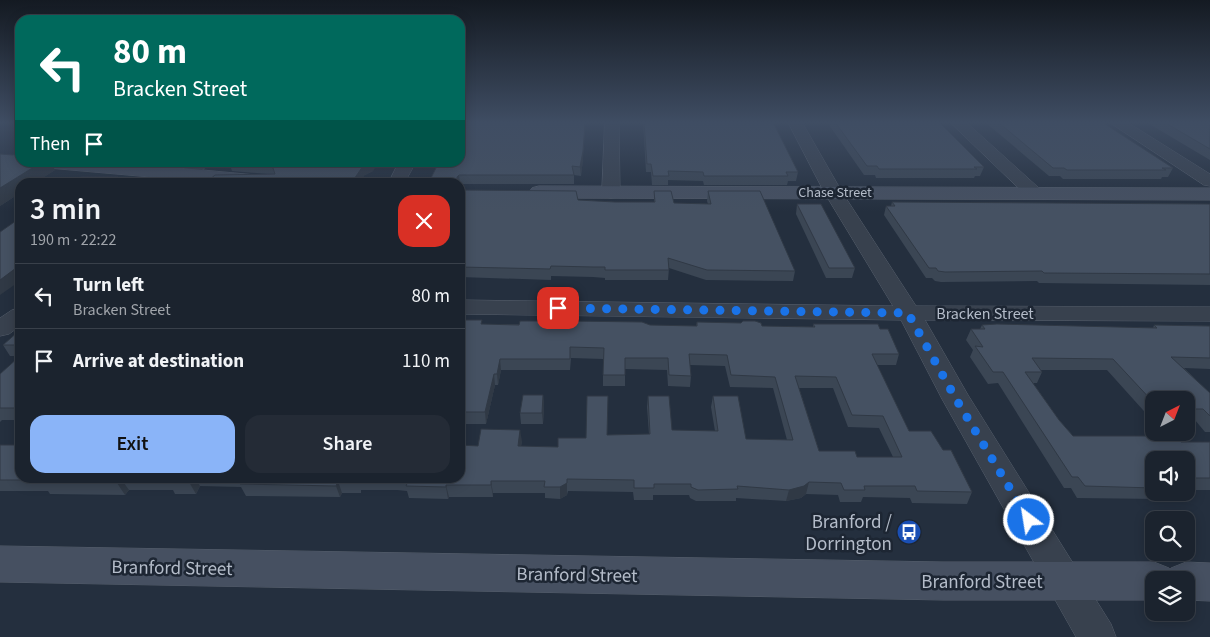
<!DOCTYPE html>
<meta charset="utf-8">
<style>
:root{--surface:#1b232e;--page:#242b36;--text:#f1f3f6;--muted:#a0a4aa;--line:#39404a;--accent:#8ab4f8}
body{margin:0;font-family:"Source Sans 3",sans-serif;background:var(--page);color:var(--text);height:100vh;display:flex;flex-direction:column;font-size:19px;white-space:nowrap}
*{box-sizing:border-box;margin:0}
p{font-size:16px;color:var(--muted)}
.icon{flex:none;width:28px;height:28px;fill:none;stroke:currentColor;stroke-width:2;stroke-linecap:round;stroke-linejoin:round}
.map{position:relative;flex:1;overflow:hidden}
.sheet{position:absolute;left:15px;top:178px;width:450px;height:305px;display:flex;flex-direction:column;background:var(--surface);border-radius:15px;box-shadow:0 2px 12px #0003,0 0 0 1px var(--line)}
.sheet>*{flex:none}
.hud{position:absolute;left:15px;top:15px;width:450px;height:152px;border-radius:15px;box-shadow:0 2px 12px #0003,0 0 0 1px var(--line);background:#00695c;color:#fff;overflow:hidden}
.needle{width:32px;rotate:42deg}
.buttons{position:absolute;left:1145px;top:391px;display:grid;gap:10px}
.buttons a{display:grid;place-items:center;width:50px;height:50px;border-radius:10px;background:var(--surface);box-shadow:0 2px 12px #0003,0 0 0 1px var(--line);font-size:25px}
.pin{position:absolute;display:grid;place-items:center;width:42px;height:42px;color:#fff;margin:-21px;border-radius:10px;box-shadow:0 2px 8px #0006}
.me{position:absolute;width:55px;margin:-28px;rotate:329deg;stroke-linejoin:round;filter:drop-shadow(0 0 4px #0008)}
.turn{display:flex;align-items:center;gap:18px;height:105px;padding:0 15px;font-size:22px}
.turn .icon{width:65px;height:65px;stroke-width:2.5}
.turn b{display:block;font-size:35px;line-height:42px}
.then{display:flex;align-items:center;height:48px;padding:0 15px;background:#0003;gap:10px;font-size:19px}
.round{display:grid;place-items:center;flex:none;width:52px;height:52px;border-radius:15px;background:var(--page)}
.head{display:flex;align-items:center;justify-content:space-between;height:85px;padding:0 15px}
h1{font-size:30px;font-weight:600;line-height:38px}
.cta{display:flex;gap:10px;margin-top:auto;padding:10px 15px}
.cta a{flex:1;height:58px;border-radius:15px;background:var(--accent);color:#111;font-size:20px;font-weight:600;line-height:58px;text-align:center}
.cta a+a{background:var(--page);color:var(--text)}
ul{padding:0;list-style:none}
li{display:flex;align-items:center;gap:15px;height:65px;padding:0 15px;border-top:1px solid var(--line)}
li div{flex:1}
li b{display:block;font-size:19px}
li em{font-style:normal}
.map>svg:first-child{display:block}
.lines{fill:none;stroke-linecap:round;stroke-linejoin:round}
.street-casing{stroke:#565f6c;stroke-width:1}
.secondary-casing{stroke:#565f6c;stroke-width:1}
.street{fill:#38414e;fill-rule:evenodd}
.secondary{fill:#465061;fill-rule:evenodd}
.wall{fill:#3b4654;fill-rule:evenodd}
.shaded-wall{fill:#303945}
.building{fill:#455162;stroke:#303945;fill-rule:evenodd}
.route{stroke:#1a73e8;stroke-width:9;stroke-dasharray:0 16.2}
.labels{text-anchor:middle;stroke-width:5;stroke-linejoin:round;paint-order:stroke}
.far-street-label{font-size:14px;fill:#b4bcc9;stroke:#1d2633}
.street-label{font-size:16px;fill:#b4bcc9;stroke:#1d2633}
.near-poi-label{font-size:19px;fill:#b4bcc9;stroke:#1d2633;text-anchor:end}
.near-street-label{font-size:19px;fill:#b4bcc9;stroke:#1d2633}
</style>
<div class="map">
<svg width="1210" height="637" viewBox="0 0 1210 637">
<rect width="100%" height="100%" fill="#242f3e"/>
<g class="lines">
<defs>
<path id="street" d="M 605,122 L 619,122 L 620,193 L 617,197 L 611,198 L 605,197 L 602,193 Z
M 788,122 L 802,122 L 842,192 L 916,306 L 1210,307 L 1210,321 L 925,320 L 968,395 L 1111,624 L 1116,637 L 1076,637 L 942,399 L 901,320 L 460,314 L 460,300 L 893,306 L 824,192 Z
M 950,122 L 966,122 L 1040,189 L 1043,193 L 1040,197 L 1034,198 L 1028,197 Z
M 1109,122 L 1127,122 L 1210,174 L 1210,186 L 1204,185 Z
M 192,162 L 211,162 L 189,182 L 171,182 L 173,178 Z
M 399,162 L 416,162 L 405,182 L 389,182 Z
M 20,308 L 20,326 L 9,334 L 0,336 L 0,318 L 12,310 Z"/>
<path id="secondary" d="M 39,162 L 117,162 L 267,176 L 274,178 L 277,182 L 207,182 L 48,168 L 41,166 Z
M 539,186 L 1210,188 L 1210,200 L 539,198 L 532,196 L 529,192 L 532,188 Z
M 0,546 L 943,562 L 1154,562 L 1169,568 L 1170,570 L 1171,568 L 1186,562 L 1210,563 L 1210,601 L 1186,600 L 1186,580 L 1154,580 L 1154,600 L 943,600 L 0,582 Z"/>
</defs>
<use href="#street" class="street-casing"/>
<use href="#secondary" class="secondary-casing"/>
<use href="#street" class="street"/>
<use href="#secondary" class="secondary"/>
</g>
<path class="wall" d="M 643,122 L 773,122 L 798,172 L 796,181 L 788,181 L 787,185 L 704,185 L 703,181 L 668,180 L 668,185 L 652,185 L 651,172 L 646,172 Z
M 827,122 L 939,122 L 984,167 L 980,176 L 975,176 L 974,178 L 876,178 L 875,175 L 864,175 Z
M 985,122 L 1102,122 L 1173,168 L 1168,177 L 1162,177 L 1161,179 L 1063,179 L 1060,176 L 1049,176 Z
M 1146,122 L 1210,122 L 1210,160 Z
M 20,138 L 20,162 L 55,170 L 36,182 L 20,182 L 20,193 L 0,206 L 18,153 L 15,148 Z
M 583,159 L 581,176 L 574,175 L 574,184 L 460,184 L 460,182 L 429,182 L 439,162 Z
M 229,162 L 373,171 L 365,175 L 268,174 L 232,171 Z
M 460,190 L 578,200 L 615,202 L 654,202 L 654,191 L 674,203 L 708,204 L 707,201 L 708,191 L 795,271 L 793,281 L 706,280 L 669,268 L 668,280 L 605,280 L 605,278 L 593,277 L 551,276 L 551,280 L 460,277 Z
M 892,202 L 1210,204 L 1210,285 L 1039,283 L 1037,281 L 941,282 L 935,281 L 932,278 L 926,278 L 884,215 L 886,206 L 891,206 Z
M 797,204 L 855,268 L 852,278 L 826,278 L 796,214 Z
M 460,320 L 482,324 L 696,326 L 697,322 L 762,326 L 813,327 L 813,324 L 880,329 L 899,354 L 896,365 L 877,365 L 909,431 L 943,450 L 972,492 L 967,504 L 912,503 L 910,498 L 863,497 L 861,502 L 840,502 L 838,495 L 806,494 L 801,498 L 786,501 L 736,498 L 736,501 L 696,501 L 690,498 L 689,495 L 653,495 L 653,500 L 634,500 L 633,492 L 568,491 L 567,495 L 560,499 L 545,498 L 545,493 L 493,493 L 493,497 L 449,497 L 448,499 L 409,498 L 407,491 L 397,490 L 361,490 L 361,493 L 342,493 L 340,497 L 246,496 L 241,487 L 200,486 L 196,494 L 175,494 L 173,490 L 129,490 L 125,495 L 50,494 L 48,491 L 0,491 L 0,445 L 20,478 L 460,478 L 478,446 L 522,441 L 521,446 L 558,447 L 586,438 L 608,435 L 649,434 L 647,407 L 648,396 L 672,430 L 715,431 L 711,407 L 713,396 L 746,439 L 787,440 L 773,388 L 730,387 L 725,366 L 690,365 L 691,376 L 690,387 L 668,386 L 667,370 L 625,369 L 625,386 L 603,386 L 603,359 L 571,358 L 570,370 L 501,370 L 498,385 L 495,385 L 486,424 L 460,424 ZM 799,388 L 833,388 L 848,427 L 879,428 L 893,457 L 857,457 L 819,451 Z
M 982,325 L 1153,328 L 1154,325 L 1210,326 L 1210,369 L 1184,368 L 1210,393 L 1210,432 L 1205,432 L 1195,420 L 1186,420 L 1186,400 L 1154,400 L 1154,420 L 1152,420 L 1107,370 L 1040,370 L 1042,372 L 1037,383 L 1033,383 L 1059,420 L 1073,436 L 1181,442 L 1210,442 L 1210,490 L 1186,490 L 1186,460 L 1154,460 L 1154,492 L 1173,492 L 1172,495 L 1163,495 L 1159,499 L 1077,498 L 1071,488 L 1064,488 L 998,383 L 988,384 L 970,357 L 973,350 L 966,340 L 971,329 L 980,329 Z
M 20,330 L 20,356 L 10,356 L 3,345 Z
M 20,356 L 20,420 L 2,420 L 0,422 L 0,374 Z
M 543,395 L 544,406 L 543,424 L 521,424 L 520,413 Z"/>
<path class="shaded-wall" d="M 585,122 L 586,122 L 583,159 L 581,176 L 580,167 Z
M 42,162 L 51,162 L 55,170 L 36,182 L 20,182 L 20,193 L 0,206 L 0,188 Z
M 371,162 L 379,162 L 373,171 L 365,175 L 360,182 L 352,182 L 363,166 Z
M 459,175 L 460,182 L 457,182 L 457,177 Z
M 118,177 L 121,182 L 110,182 Z
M 20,265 L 20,281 L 0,295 L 0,280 Z
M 500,359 L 501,370 L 498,385 L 497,374 Z
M 494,374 L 495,385 L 486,424 L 485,412 Z
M 543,395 L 544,406 L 543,424 L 542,413 Z
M 520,430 L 522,441 L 519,458 L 518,446 Z
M 192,478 L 195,478 L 200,486 L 196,494 L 189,482 Z
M 121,479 L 129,490 L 125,495 L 117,483 Z
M 567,479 L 567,495 L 560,499 L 560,487 Z
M 338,481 L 342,493 L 340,497 L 336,486 Z
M 491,481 L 493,493 L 493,497 L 491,485 Z
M 809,482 L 806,494 L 801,498 L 786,501 L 789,490 Z
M 446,485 L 449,497 L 448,499 L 446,487 Z"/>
<path class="building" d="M 460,122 L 585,122 L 583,151 L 580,167 L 572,166 L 574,175 L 459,175 L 457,177 L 457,182 L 429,182 L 439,162 L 460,162 Z
M 644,122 L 773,122 L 798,172 L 786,172 L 788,176 L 704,176 L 703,172 L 668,171 L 669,176 L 653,176 L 651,164 L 647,164 Z
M 835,122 L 939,122 L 984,167 L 974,167 L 977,169 L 879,169 L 877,166 L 867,166 Z
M 998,122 L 1102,122 L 1173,168 L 1162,168 L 1166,170 L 1067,170 L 1064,168 L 1053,168 Z
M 1164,122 L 1210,122 L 1210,149 Z
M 20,138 L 20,149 L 15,148 L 15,141 Z
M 20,152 L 20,162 L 42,162 L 0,188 L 0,154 L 13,155 Z
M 233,162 L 371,162 L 363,166 L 352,182 L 207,182 L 215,175 L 275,174 L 273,168 L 265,165 Z
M 81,177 L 118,177 L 110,182 L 72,182 Z
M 460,190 L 576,191 L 578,200 L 615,202 L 655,202 L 654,191 L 671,191 L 674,203 L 711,204 L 708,191 L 760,191 L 795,271 L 707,270 L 668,258 L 669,270 L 605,270 L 605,267 L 593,267 L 551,266 L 550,269 L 460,267 Z
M 892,202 L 1210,204 L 1210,274 L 1044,273 L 1042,271 L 945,272 L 938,271 L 936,268 L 929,268 L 886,206 L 895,206 Z
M 797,204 L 821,204 L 855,268 L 829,268 Z
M 20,218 L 20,265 L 0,280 L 0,232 Z
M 460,320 L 482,320 L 481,324 L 519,325 L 520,321 L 570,321 L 642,322 L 650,325 L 697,326 L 697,322 L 741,323 L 743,321 L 755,321 L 761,323 L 762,326 L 815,327 L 813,324 L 878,324 L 880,329 L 888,329 L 899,354 L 872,354 L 909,431 L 931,431 L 943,450 L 951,450 L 972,492 L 917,491 L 915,486 L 864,486 L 865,490 L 844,490 L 841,483 L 809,482 L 804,486 L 789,490 L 737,486 L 738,489 L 698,490 L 691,487 L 691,484 L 654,484 L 654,488 L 634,488 L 634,480 L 567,479 L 567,483 L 560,487 L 544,487 L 545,481 L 491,481 L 491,485 L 446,485 L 446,487 L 406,486 L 409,479 L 357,479 L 357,481 L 338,481 L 336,486 L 240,484 L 244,478 L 460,478 L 460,445 L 478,446 L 481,429 L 520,430 L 518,446 L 558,447 L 558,438 L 586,438 L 587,396 L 608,396 L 607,435 L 650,434 L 648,396 L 669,396 L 672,430 L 718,431 L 713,396 L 738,396 L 746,439 L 793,440 L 775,377 L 731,375 L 727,355 L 689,354 L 691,376 L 669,375 L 668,358 L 625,358 L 625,375 L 603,375 L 604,348 L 570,347 L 570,359 L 500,359 L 497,374 L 494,374 L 485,412 L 460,412 L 460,376 L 463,366 L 460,366 ZM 795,376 L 836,377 L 852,415 L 883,416 L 902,457 L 857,457 L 855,451 L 819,451 Z
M 997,324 L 1157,328 L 1154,325 L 1210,326 L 1210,358 L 1171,357 L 1210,393 L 1210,416 L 1203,409 L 1186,409 L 1186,400 L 1154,400 L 1154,403 L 1113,359 L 1032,358 L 1042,372 L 1025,372 L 1059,420 L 1073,436 L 1176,436 L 1181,442 L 1210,442 L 1210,478 L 1186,478 L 1186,460 L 1154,460 L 1154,488 L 1085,486 L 1078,477 L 1072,477 L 1003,372 L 993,372 L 975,346 L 983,347 L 971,329 L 985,329 L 982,325 Z
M 20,330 L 20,345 L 3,345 Z
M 20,356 L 20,408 L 0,408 L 0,374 Z
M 523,395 L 543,395 L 542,413 L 520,413 Z
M 0,445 L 20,445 L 20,478 L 192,478 L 189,482 L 169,482 L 171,479 L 121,479 L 117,483 L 41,483 L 44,480 L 0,480 Z"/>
<linearGradient id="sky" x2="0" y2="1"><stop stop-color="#141a22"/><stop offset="0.58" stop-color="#3f4d63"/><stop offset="1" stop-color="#3f4d63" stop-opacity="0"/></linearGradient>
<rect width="1210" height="211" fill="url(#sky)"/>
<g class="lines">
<path class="route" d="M 558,308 L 908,313 L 956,399 L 1029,520"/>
</g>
<defs>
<symbol id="bus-disc" viewBox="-11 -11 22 22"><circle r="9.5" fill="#1a4fb4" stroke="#1d2633"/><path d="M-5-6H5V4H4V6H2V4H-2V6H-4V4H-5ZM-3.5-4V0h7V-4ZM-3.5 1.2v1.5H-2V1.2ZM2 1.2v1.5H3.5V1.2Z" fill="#fff"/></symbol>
</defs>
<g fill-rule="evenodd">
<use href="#bus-disc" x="895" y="518" width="28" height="28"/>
</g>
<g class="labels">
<g class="far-street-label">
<text x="835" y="197">Chase Street</text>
</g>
<g class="street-label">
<text x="985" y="319">Bracken Street</text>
</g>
<g class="near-poi-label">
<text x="892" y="528">Branford /<tspan x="892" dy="22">Dorrington</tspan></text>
</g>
<g class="near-street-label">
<text transform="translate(172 567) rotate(1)" y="7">Branford Street</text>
<text transform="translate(577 574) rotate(1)" y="7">Branford Street</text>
<text x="982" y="588">Branford Street</text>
</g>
</g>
</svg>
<div class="buttons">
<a><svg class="needle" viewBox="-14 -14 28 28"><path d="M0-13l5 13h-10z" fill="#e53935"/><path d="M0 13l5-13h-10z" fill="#a0a4aa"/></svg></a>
<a><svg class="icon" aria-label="sound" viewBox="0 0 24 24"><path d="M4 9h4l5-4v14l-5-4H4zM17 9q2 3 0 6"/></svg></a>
<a><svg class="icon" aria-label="search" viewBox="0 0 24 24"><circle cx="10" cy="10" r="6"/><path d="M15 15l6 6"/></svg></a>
<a><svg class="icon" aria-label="layers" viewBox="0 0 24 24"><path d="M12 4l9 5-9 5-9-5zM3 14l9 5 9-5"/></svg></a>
</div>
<div class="pin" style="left:558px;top:308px;background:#d93025"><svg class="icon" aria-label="arrive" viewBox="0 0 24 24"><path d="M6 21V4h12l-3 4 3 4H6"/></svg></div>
<svg class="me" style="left:1029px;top:520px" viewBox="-20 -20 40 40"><circle r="17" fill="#1a73e8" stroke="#fff" stroke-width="3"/><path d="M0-11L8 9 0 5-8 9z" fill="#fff"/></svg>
<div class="hud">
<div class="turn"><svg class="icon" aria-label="left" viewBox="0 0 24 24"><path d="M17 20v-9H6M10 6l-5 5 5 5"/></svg><div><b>80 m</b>Bracken Street</div></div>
<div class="then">Then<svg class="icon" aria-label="arrive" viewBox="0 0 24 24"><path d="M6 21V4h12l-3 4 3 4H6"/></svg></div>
</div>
<section class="sheet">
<div class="head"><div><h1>3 min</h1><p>190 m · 22:22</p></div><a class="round" style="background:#d93025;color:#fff"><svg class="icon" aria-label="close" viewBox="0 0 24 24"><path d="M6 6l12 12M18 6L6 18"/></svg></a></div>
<ul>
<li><svg class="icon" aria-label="left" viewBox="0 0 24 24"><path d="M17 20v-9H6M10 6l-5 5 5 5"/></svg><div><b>Turn left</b><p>Bracken Street</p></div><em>80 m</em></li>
<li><svg class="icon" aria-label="arrive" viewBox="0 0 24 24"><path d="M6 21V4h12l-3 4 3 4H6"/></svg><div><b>Arrive at destination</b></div><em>110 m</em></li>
</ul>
<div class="cta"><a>Exit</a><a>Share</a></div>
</section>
</div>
